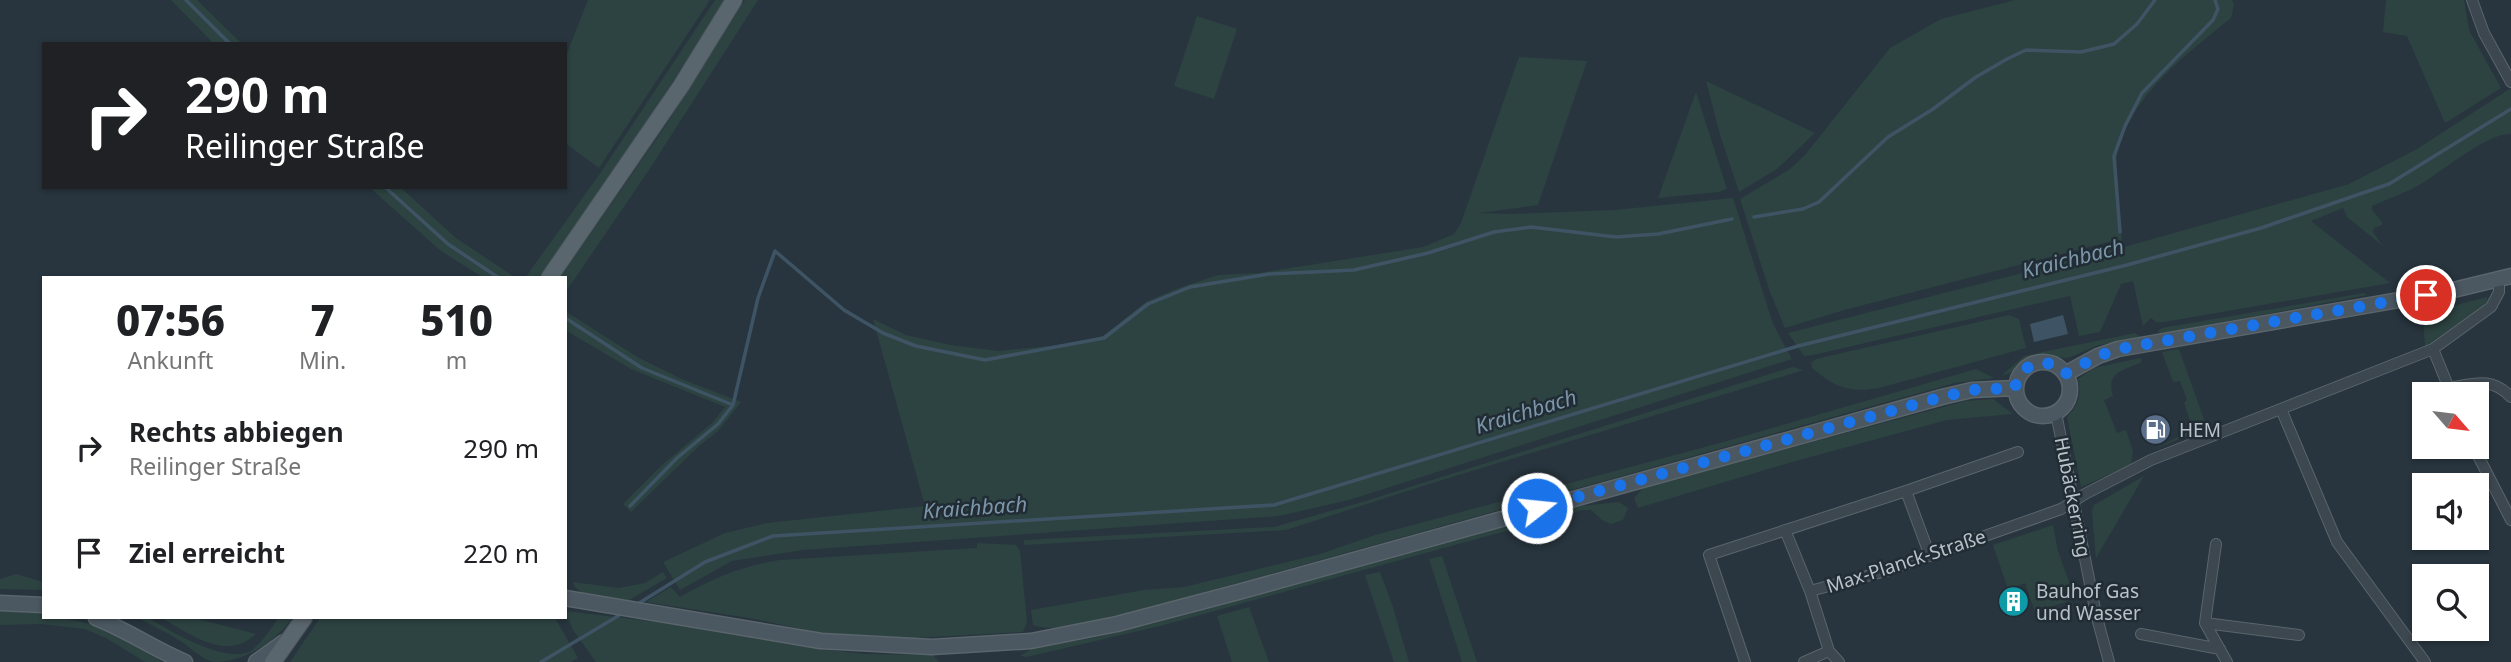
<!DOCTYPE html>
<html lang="de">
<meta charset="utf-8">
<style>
:root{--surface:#fff;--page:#f2f2f2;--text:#202124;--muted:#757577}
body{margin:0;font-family:"Noto Sans",sans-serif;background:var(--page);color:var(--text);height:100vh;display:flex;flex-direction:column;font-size:26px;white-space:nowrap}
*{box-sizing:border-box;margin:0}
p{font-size:23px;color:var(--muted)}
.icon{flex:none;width:38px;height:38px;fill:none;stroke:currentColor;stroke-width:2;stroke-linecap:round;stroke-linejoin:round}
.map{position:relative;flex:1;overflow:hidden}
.sheet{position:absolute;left:42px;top:276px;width:525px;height:343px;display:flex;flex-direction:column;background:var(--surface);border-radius:0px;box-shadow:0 2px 5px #0004}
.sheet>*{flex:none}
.banner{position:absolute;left:42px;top:42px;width:525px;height:147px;border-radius:0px;box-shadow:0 2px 5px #0004;background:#202124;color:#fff;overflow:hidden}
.needle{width:46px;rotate:118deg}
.fabs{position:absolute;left:2412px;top:382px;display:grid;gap:14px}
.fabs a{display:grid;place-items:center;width:77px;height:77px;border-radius:0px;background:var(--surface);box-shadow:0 2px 5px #0004;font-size:35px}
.pin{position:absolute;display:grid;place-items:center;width:60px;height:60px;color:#fff;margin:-30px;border:4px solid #fff;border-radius:50%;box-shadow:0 2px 7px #0007}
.me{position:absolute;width:77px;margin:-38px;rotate:74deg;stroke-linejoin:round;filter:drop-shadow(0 0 5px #0008)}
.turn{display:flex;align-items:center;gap:24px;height:147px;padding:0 28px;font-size:32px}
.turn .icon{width:91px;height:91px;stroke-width:2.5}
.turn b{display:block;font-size:49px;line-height:60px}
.eta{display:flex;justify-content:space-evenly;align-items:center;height:119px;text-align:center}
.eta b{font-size:42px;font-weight:800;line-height:49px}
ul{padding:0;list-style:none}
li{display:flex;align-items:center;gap:21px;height:105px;padding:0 28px}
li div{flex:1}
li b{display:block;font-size:26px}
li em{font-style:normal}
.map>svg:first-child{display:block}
.green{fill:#2d4341}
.water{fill:#3e5464}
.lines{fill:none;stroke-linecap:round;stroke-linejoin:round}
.stream{stroke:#3e5464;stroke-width:3.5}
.street-casing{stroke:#5a656c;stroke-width:12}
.secondary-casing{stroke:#5a656c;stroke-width:17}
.primary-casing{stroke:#465058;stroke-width:18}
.street{stroke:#3c474f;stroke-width:10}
.secondary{stroke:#4b5761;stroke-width:14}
.primary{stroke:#5a666e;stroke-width:16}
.route{stroke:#1a73e8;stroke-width:12;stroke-dasharray:0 21.6}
.labels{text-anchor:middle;stroke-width:5;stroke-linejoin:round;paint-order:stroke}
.poi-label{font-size:19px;fill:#b9c2c9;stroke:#212c34;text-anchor:start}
.street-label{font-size:19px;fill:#b9c2c9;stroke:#212c34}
.water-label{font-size:21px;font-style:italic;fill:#7c96a9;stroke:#212c34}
</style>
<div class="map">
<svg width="2511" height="662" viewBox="0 0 2511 662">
<rect width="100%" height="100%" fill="#28353e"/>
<path class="green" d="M 171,0 L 197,0 L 242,44 L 214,44 Z
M 588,0 L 710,0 L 599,168 L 565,143 L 565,58 Z
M 715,0 L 726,0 L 585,216 L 538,278 L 525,278 L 599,175 Z
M 745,0 L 758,0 L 649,170 L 565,293 L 565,278 L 560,278 L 666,125 Z
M 2015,0 L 2232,0 L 2234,5 L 2231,18 C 2187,54 2129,96 2117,155 C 2114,174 2121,220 2122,241 L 2112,241 L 1848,309 L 1785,328 L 1770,292 L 1740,199 L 1790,169 L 1805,155 L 1890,48 L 1941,19 Z
M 2386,0 L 2464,0 L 2469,30 L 2501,88 L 2445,123 L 2407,36 L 2383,32 Z
M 1197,16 L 1237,29 L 1214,99 L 1174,86 Z
M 1519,57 L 1587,61 L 1538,205 L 1479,213 L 1512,214 L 1614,210 L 1733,198 L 1773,324 L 1792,359 L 1349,500 L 1279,516 L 803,550 L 732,561 L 680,590 L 663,562 L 725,533 L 767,523 L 925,506 L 873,319 L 906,335 L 950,345 L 998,351 L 1070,344 L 1103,336 L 1146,302 L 1176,289 L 1218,275 L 1259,273 L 1423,247 L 1454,234 L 1461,223 Z
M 1706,81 L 1815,133 L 1777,169 L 1739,192 L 1720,135 Z
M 2511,88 L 2511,134 C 2485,133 2438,176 2412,189 C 2399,195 2385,200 2372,206 L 2372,210 L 2382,222 L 2382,225 L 2374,228 L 2373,232 L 2383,246 L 2347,217 L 2343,208 L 2311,221 L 2390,283 L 2164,322 L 2156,322 L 2151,318 L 2143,326 L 2133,281 L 2121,284 L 2100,332 L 2079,336 L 2070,296 L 1813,355 L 1804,356 L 1788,333 L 2124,247 L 2349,184 L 2417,149 Z
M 1696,92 L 1727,189 L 1719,192 L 1658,198 Z
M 369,187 L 400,187 L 456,238 L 516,278 L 484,278 L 441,251 Z
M 2364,293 L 2367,295 L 2161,334 L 2158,331 L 2162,328 Z
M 2487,297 L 2487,301 L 2483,307 L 2425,347 L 2423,314 Z
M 565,311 L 639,358 L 684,380 L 741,402 L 718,431 L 699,446 L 631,512 L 623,504 L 662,465 L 712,423 L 725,407 L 631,369 L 565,330 Z
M 2009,315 L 2019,319 L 2026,348 L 1879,388 C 1849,393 1836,388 1812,368 L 1811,363 L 1816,359 Z
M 2135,333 L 2140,337 L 2099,345 L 2068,358 L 2035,356 L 2025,361 L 2013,372 L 2001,376 L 2024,356 Z
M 2179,349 L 2207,428 L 2152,450 L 2186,433 L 2191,424 L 2184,402 L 2187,400 L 2180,381 L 2173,382 L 2162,352 Z
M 2140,358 L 2142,360 L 2140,363 C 2122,371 2106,372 2113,396 L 2104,400 L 2117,433 L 2126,430 L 2133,451 L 2131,465 L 2081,487 L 2067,417 C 2078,406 2082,395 2078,379 L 2094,368 Z
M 1792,367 L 1804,370 L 1426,485 L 1286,530 L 1024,545 L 1024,540 L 1274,527 L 1359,503 Z
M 1976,369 L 1994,378 L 1955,383 L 1148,608 C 1122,615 1056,635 1033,625 L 1031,610 L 1144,590 L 1184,587 L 1320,554 L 1375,535 L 1720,443 Z
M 1993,399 L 2013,414 L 1947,420 L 1792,462 L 1638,508 L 1634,498 L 1644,487 L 1966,401 Z
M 2144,476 L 2096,558 L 2092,511 L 2094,505 Z
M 1619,502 L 1628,508 L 1623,520 L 1611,524 L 1602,520 L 1591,510 L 1582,510 L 1160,626 L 1027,657 L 1020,656 L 1033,648 L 1097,637 L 1155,623 L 1572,507 Z
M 2053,525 L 2058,551 L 2075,599 L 2035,612 L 2025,583 L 2008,589 L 1993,545 Z
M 977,543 L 1016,545 L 1020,551 L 1027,622 L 1023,632 L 913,638 L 820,633 L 755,619 L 646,602 L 671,587 L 680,597 C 712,579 743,565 780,560 L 977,548 Z
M 1442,556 L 1477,662 L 1462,662 L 1429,559 Z
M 663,572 L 667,578 L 629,600 L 583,594 L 575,587 L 573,582 L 619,588 L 645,583 Z
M 1380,572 L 1392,604 L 1409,662 L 1394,662 L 1365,575 Z
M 16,574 L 44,582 L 44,590 L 0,589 L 0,579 Z
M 1249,607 L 1269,662 L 1232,662 L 1217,616 Z
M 18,610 L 44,613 L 44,618 C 90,618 126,635 162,662 L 145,662 L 106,638 L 85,629 L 41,624 L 0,625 L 0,611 Z
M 565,611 L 675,624 L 828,650 L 865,654 L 933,655 L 939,662 L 596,662 L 573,630 Z
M 138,618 L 148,618 C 173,632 221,662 249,652 C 261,644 271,629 278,618 L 292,618 C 275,642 245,662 214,662 C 203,660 191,648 182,642 C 168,633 153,626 138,618 Z
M 161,618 L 194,618 L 256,634 C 226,662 193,635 161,618 Z
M 320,618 L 555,618 L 578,658 L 571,662 L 290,662 Z"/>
<path class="water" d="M 2063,315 L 2068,334 L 2034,342 L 2030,324 Z"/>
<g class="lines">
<path class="stream" d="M 186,0 L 230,44
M 385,187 L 448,244 L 499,278
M 1754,217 L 1803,209 L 1819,202 L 1888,137 L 1933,109 L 1976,77 L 2007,59 L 2026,50 L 2081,52 L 2114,44 L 2137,24 L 2155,0
M 2120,232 L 2114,156 L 2125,126 L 2142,93 L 2213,20 L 2218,9 L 2215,0
M 567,319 L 642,368 L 733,405 L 718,424 L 677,458 L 630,506
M 733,405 L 758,298 L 775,251 L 844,310 L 883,333 L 916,346 L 985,360 L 1104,338 L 1148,304 L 1190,287 L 1269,274 L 1354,270 L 1428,253 L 1494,232 L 1531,227 L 1616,237 L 1658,234 L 1732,219
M 636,605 L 705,562 L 773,536 L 1274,505 L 1798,346 L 2127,265 L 2261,228 L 2389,184 L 2511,109
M 541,662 L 623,613"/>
<defs>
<path id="street" d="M 2472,0 L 2484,33 L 2511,82
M 2433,349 L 2450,391
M 2448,388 C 2474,384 2491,376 2511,397
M 2281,409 L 2337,542 L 2425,662
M 2056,413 L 2096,614 L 2109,662
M 2473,446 L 2511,520
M 1906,491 L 1930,556
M 1785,530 L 1810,591
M 2216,544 L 2205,623 L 2227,662
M 2205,623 L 2299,635
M 2141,634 L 2220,649
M 1745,662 L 1709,555 L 1906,491 L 2018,452
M 1804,662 L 1829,651
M 1839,662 L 1829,651 L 1810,591 L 1886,571 L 2061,509 L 2085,494 L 2151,460 L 2433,349 L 2491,307 L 2499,292 L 2499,279"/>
<path id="secondary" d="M2016 389a27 27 0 1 1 54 0a27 27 0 1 1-54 0Z
M 2065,374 L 2098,356 L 2118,349 L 2445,292 L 2511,276
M 565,598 L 821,641 L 932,647 L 1031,641 L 1117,624 L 1242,591 L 1942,397 L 1972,390 L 2015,388
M 0,603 L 44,605
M 96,618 C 127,630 154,649 185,662
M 256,662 L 284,642"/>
<path id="primary" d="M 549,278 L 681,86 L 734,0
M 273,662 L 304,618"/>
</defs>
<use href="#street" class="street-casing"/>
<use href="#secondary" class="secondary-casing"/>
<use href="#primary" class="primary-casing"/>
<use href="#street" class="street"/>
<use href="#secondary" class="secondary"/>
<use href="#primary" class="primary"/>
</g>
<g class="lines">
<path class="route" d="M 1537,508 L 1942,397 L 1972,390 L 2015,388 C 2020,362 2048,354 2065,374 L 2098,356 L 2118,349 L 2426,295"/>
</g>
<defs>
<symbol id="fuel-disc" viewBox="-11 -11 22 22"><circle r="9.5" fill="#5c6f8a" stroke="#212c34"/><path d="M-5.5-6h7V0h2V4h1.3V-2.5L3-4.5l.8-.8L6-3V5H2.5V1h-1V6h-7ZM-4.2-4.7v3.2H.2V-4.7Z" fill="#fff"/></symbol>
<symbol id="building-disc" viewBox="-11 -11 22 22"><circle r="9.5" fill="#0f9aa8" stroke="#212c34"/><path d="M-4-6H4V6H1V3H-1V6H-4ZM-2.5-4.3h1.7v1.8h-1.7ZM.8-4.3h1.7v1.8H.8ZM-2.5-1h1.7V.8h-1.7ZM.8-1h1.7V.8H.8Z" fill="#fff"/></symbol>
</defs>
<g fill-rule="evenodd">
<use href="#fuel-disc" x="2138" y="412" width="35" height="35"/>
<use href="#building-disc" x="1996" y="584" width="35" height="35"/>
</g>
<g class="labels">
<g class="poi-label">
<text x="2179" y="437">HEM</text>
<text x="2036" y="598">Bauhof Gas<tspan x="2036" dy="22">und Wasser</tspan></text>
</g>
<g class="street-label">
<text transform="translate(2073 497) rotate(79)" y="7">Hubäckerring</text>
<text transform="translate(1906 561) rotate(-18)" y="7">Max-Planck-Straße</text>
</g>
<g class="water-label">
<text transform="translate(2073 259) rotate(-14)" y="7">Kraichbach</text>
<text transform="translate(1526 412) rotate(-17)" y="7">Kraichbach</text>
<text transform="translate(975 508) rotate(-4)" y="7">Kraichbach</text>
</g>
</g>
</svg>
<div class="fabs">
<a><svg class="needle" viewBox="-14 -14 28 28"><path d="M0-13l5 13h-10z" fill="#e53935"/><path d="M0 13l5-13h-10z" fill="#757577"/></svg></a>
<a><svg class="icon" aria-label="sound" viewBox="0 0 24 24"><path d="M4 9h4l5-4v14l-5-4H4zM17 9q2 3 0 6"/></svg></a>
<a><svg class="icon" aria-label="search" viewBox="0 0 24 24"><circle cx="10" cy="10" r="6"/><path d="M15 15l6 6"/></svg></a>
</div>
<div class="pin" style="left:2426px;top:295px;background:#d93025"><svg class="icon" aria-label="arrive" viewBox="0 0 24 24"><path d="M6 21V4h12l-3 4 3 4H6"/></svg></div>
<svg class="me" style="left:1537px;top:508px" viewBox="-20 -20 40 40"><circle r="17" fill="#1a73e8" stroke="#fff" stroke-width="3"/><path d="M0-11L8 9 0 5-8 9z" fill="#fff"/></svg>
<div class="banner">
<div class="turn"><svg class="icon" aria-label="right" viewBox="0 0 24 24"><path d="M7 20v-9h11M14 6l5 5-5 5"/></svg><div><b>290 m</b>Reilinger Straße</div></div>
</div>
<section class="sheet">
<div class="eta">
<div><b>07:56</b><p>Ankunft</p></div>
<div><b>7</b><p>Min.</p></div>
<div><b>510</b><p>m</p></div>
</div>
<ul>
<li><svg class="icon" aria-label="right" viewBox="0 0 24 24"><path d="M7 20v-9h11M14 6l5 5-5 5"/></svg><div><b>Rechts abbiegen</b><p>Reilinger Straße</p></div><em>290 m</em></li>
<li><svg class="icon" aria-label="arrive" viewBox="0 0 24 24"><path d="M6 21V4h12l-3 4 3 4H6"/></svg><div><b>Ziel erreicht</b></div><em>220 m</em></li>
</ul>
</section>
</div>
